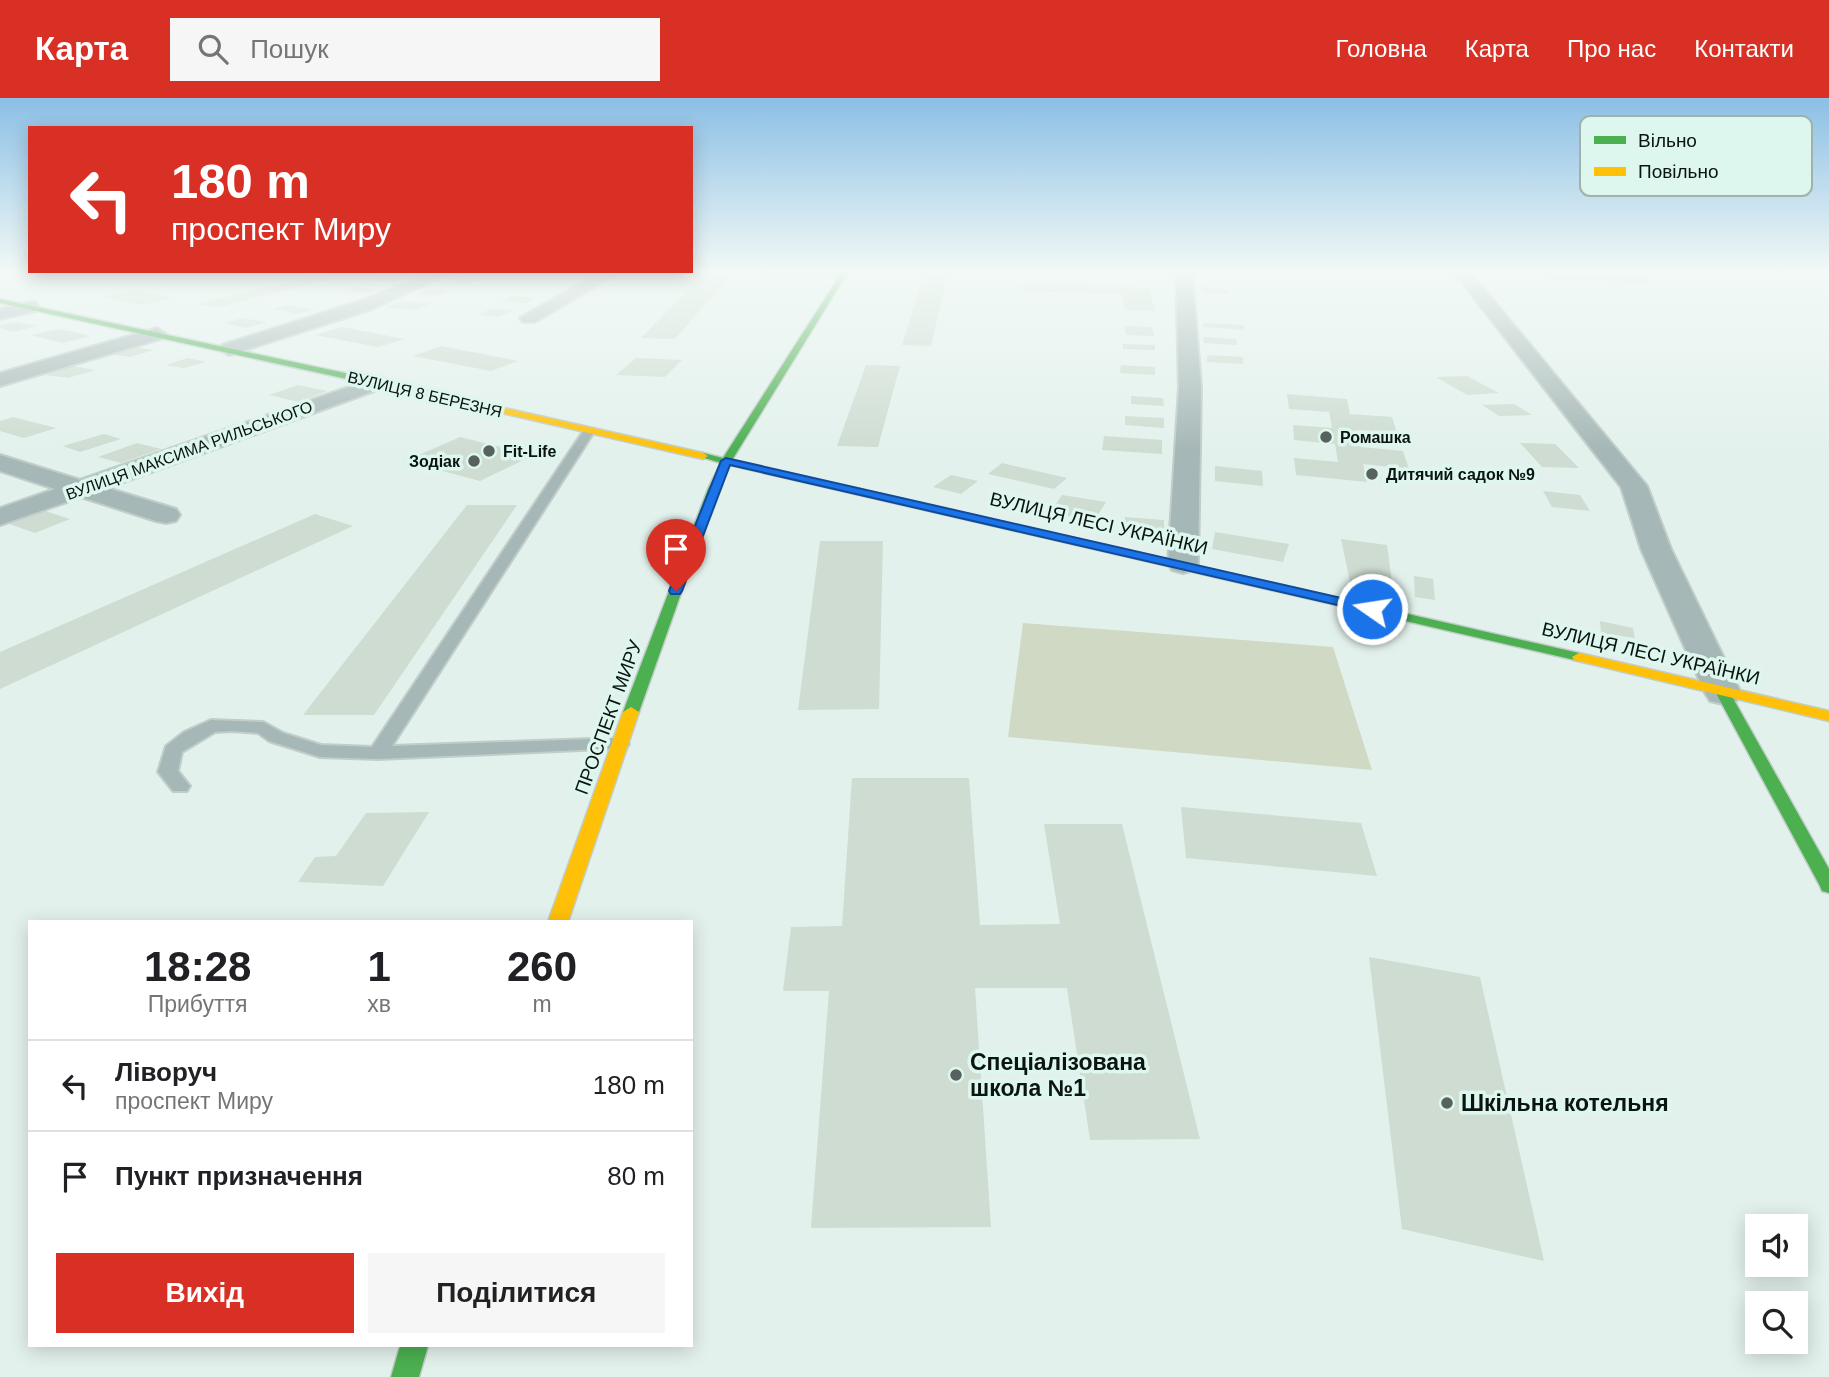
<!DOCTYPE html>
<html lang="uk">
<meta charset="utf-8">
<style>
:root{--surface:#fff;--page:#f6f6f6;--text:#202124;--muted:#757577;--line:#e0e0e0;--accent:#d93025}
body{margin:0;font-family:Helvetica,sans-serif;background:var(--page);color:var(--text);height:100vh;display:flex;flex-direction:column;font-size:26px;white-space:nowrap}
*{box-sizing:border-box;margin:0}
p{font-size:23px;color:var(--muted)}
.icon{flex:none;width:38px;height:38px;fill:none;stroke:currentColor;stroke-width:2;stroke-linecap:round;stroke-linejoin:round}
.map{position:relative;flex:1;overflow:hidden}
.details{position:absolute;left:28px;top:822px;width:665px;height:427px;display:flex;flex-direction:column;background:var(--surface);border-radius:0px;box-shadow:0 4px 18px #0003}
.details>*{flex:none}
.hud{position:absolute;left:28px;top:28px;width:665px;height:147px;border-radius:0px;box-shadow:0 4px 18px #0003;background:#d93025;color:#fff;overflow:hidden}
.buttons{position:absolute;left:1745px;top:1116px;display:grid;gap:14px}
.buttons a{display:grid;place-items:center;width:63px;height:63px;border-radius:0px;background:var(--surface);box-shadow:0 4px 18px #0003;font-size:35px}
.pin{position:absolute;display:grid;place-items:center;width:60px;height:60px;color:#fff;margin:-72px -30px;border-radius:50% 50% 50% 0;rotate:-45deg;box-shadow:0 0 7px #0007}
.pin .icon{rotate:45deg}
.me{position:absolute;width:77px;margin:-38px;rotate:283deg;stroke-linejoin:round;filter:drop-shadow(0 0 5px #0008)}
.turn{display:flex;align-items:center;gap:24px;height:147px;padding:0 28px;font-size:32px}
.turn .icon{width:91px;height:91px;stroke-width:2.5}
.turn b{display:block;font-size:49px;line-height:60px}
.eta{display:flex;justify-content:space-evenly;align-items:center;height:119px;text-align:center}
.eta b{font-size:42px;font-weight:700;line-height:49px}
.action{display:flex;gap:14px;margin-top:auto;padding:14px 28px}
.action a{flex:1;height:80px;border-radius:0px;background:var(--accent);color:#fff;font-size:28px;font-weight:700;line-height:80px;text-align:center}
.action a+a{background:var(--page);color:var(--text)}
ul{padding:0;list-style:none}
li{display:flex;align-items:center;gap:21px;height:91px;padding:0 28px;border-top:2px solid var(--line)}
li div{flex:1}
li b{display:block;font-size:26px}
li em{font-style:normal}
header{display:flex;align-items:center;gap:42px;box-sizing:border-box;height:98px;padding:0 35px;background:var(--accent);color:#fff}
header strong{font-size:33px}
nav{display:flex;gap:38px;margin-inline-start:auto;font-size:24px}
.search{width:490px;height:63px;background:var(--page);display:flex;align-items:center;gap:18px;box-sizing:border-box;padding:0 24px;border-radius:0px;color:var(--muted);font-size:26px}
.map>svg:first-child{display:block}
.green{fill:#d0d9c3}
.building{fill:#cedcd1}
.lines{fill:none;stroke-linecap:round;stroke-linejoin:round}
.lane-casing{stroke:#c1cdc8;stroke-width:4}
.street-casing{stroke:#c1cdc8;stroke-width:4}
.fast-casing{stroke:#c1cdc8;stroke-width:3}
.slow-casing{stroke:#c1cdc8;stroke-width:3}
.lane{fill:#a5b7b6;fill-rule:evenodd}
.street{fill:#a5b7b6;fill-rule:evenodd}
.fast{fill:#4caf50;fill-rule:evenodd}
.slow{fill:#ffc107;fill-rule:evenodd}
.route{fill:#1a73e8;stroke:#114b97;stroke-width:2}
.poi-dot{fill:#57615e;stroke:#ddf7ee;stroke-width:2.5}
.labels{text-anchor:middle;stroke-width:7;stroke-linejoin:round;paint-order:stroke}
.far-street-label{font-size:16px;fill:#0b1411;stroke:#ddf7ee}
.far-poi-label{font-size:16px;font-weight:bold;fill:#0b1411;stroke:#ddf7ee;text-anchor:start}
.street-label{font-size:19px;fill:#0b1411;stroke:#ddf7ee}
.near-poi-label{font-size:23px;font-weight:bold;fill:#0b1411;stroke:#ddf7ee;text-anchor:start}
.key{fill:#ddf7ee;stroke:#9eb3ac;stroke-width:2}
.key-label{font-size:19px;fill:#0b1411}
</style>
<header>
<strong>Карта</strong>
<div class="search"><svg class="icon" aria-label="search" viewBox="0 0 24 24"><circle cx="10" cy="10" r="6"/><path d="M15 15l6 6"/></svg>Пошук</div>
<nav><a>Головна</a><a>Карта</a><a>Про нас</a><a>Контакти</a></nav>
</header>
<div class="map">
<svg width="1829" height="1279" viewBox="0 0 1829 1279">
<rect width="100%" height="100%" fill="#e3f1ec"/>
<path class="green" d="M 1023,525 L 1333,549 L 1372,672 L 1008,639 Z"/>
<path class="building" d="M 925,174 L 948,174 L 931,248 L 902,247 Z
M 1546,174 L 1637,174 L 1654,187 L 1554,182 Z
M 314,178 L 331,181 L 215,210 L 198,206 Z
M 386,178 L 408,179 L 395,184 L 373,183 Z
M 701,179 L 729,179 L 675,241 L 641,240 Z
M 456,181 L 480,182 L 470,187 L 445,186 Z
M 1023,186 L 1149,190 L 1155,213 L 1125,212 L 1122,196 L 1022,193 Z
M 353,189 L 378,191 L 366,196 L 342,194 Z
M 1202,189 L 1228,191 L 1228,196 L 1203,195 Z
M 430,191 L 452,192 L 440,197 L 418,196 Z
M 136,192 L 173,200 L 142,207 L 104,199 Z
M 510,198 L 536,199 L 527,205 L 500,204 Z
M 401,203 L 431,205 L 417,212 L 386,210 Z
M 289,207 L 312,212 L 297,216 L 274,211 Z
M 492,210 L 513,212 L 499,219 L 477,217 Z
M 242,220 L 266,224 L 247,230 L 224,225 Z
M 16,224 L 37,228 L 14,234 L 0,230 L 0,227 Z
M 1203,225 L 1244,227 L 1244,232 L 1203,229 Z
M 1124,228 L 1152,229 L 1154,238 L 1126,237 Z
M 342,229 L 405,241 L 378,249 L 315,237 Z
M 59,231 L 91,238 L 62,245 L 31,237 Z
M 1203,239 L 1236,241 L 1237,247 L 1204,245 Z
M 1123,246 L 1155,247 L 1155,252 L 1123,251 Z
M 441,248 L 518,263 L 491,273 L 413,258 Z
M 134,249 L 154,252 L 130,259 L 109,256 Z
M 1207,257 L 1243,259 L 1243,266 L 1207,264 Z
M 188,260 L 206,264 L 184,270 L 166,267 Z
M 636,260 L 682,262 L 665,279 L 616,277 Z
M 866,267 L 900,268 L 878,349 L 837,348 Z
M 1121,267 L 1155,269 L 1155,277 L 1120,275 Z
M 73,268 L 95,272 L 68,280 L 46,277 Z
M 1467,278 L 1499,295 L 1467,297 L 1436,279 Z
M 298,287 L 327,293 L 299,304 L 269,297 Z
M 1287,296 L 1347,301 L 1350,316 L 1392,319 L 1397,335 L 1358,332 L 1361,349 L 1403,353 L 1409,371 L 1363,366 L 1367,384 L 1296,377 L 1294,360 L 1338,364 L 1335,346 L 1294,342 L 1293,327 L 1332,330 L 1329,314 L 1289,311 Z
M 1131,298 L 1163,300 L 1164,308 L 1131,306 Z
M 1514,306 L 1532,317 L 1499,318 L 1482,307 Z
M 1125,318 L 1164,320 L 1164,330 L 1125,327 Z
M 13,319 L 56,330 L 24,340 L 0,333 L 0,323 Z
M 104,336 L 121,341 L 80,354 L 63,348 Z
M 1104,338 L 1162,342 L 1162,356 L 1102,352 Z
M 460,339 L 534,357 L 480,383 L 405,363 Z
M 137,345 L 161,351 L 121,365 L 98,359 Z
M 1520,345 L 1555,346 L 1579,370 L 1542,369 Z
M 1002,365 L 1067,380 L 1054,391 L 988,376 Z
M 1215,368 L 1262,373 L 1263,388 L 1215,383 Z
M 951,377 L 978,383 L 961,396 L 933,389 Z
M 1543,393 L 1580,397 L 1590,413 L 1552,409 Z
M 1062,397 L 1106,404 L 1095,422 L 1050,415 Z
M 467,407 L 517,407 L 374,617 L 303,617 Z
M 45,413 L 70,421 L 35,435 L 9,426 Z
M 315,416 L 353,428 L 0,591 L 0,554 Z
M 1125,419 L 1164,422 L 1164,434 L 1124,430 Z
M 1215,434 L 1289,446 L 1283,464 L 1212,451 Z
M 1341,441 L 1387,447 L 1393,492 L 1350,484 Z
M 820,443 L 883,443 L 879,611 L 798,612 Z
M 1414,478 L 1433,481 L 1435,502 L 1415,499 Z
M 1600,523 L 1633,530 L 1635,540 L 1601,535 Z
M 852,680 L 969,680 L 980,827 L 1060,826 L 1044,726 L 1122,726 L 1200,1041 L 1090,1042 L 1067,890 L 975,890 L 991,1129 L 811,1130 L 829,893 L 783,893 L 791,829 L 842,828 Z
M 1181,709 L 1361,725 L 1377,778 L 1186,760 Z
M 429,714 L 383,788 L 298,784 L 315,759 L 336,758 L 366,715 Z
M 1369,859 L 1480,879 L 1544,1163 L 1402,1131 Z"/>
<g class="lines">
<defs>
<path id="lane" d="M 759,174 L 845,174 L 848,176 L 844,178 L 763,176 Z
M 584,332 L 594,334 L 392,648 L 619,640 L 626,642 L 629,646 L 626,650 L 378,661 L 320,659 L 269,643 L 258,635 L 232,633 L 215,634 L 182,654 L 178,673 L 190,688 L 187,693 L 173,693 L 158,674 L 166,648 L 184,634 L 211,622 L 263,624 L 283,635 L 321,647 L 372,649 Z"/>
<path id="street" d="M 432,174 L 453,174 L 372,211 L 236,255 L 229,257 L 219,251 L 222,247 L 360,203 Z
M 600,174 L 620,174 L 535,224 L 523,224 L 520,220 Z
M 1176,174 L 1192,174 L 1201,289 L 1198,466 L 1194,472 L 1183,475 L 1172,472 L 1168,466 L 1179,289 Z
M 1454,174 L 1470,174 L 1647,388 L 1671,451 L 1741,595 L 1736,603 L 1723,606 L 1710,603 L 1705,595 L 1641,451 L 1621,389 Z
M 30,204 L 36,205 L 39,209 L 36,213 L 0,221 L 0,211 Z
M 157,230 L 166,236 L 164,240 L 0,288 L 0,275 Z
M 378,279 L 385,281 L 389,285 L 385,289 L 107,390 L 176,411 L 180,417 L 176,423 L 166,425 L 156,423 L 81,399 L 0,427 L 0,410 L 55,391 L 0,373 L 0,357 L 80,382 Z"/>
<path id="fast" d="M 842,174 L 848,174 L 732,362 L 1579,555 L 1586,559 L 1579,563 L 730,367 L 718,391 L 639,614 L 636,617 L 626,617 L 623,614 L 708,391 L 721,365 L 698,358 L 703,355 L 723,360 Z
M 0,201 L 443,296 L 447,299 L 443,302 L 0,205 Z
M 1723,591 L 1730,595 L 1829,771 L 1829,795 L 1822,793 L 1820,788 L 1716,595 Z
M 400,1248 L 428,1248 L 419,1279 L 391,1279 Z"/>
<path id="slow" d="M 443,296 L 703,355 L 708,358 L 703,361 L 440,301 L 439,299 Z
M 1579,555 L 1829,613 L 1829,623 L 1574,562 L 1572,559 Z
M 631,609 L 639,614 L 568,824 L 548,824 L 623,614 Z"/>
</defs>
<use href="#lane" class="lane-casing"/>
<use href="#street" class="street-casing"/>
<use href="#fast" class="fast-casing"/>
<use href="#slow" class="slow-casing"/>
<use href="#lane" class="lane"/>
<use href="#street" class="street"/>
<use href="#fast" class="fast"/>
<use href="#slow" class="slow"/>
</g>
<linearGradient id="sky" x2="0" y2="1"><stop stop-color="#8bbfe5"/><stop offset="0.49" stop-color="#f2f9f6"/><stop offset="1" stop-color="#f2f9f6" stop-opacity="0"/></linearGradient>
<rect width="1829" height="353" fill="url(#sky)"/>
<path class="route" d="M 726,360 L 1372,507 L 1378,511 L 1372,515 L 730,367 L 682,493 L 680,496 L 671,496 L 669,493 L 721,363 Z"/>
<g class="poi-dot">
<circle cx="1326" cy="339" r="7"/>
<circle cx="489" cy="353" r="7"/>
<circle cx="474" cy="363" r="7"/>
<circle cx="1372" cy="376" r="7"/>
<circle cx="956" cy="977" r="7"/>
<circle cx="1447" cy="1005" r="7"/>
</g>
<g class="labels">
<g class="far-street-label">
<text transform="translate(425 296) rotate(13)" y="6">ВУЛИЦЯ 8 БЕРЕЗНЯ</text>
<text transform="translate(189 352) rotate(-20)" y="6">ВУЛИЦЯ МАКСИМА РИЛЬСЬКОГО</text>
</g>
<g class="far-poi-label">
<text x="1340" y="345">Ромашка</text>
<text x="503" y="359">Fit-Life</text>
<text x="460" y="369" text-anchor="end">Зодіак</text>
<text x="1386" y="382">Дитячий садок №9</text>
</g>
<g class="street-label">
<text transform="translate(1099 425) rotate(13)" y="7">ВУЛИЦЯ ЛЕСІ УКРАЇНКИ</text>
<text transform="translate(1651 555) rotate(13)" y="7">ВУЛИЦЯ ЛЕСІ УКРАЇНКИ</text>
<text transform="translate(608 619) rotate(-70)" y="7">ПРОСПЕКТ МИРУ</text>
</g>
<g class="near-poi-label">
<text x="970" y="972">Спеціалізована<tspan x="970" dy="26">школа №1</tspan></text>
<text x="1461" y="1013">Шкільна котельня</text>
</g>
</g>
<rect x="1580" y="18" width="232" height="80" rx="10" class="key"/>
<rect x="1594" y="38" width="32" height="8" fill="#4caf50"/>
<rect x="1594" y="69" width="32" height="9" fill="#ffc107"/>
<g class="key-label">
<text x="1638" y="49">Вільно</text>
<text x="1638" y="80">Повільно</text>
</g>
</svg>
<div class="buttons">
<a><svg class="icon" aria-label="sound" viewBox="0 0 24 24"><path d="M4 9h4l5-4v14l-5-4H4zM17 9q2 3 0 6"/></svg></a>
<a><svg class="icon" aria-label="search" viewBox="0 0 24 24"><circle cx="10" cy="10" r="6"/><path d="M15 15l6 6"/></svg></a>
</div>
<div class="pin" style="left:676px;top:493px;background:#d93025"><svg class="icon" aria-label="arrive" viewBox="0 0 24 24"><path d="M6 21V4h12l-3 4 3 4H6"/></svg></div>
<svg class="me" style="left:1372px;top:511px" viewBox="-20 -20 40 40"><circle r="17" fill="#1a73e8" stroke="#fff" stroke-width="3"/><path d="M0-11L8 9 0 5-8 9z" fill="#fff"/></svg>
<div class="hud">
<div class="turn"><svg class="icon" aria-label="left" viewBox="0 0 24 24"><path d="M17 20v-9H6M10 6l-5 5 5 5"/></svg><div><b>180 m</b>проспект Миру</div></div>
</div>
<section class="details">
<div class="eta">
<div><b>18:28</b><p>Прибуття</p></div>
<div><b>1</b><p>хв</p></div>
<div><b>260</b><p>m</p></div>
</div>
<ul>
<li><svg class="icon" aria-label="left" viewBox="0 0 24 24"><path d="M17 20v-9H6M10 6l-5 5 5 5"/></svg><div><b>Ліворуч</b><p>проспект Миру</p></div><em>180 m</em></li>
<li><svg class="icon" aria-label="arrive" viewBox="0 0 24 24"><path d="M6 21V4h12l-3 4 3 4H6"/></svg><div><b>Пункт призначення</b></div><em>80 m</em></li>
</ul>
<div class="action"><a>Вихід</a><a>Поділитися</a></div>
</section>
</div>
